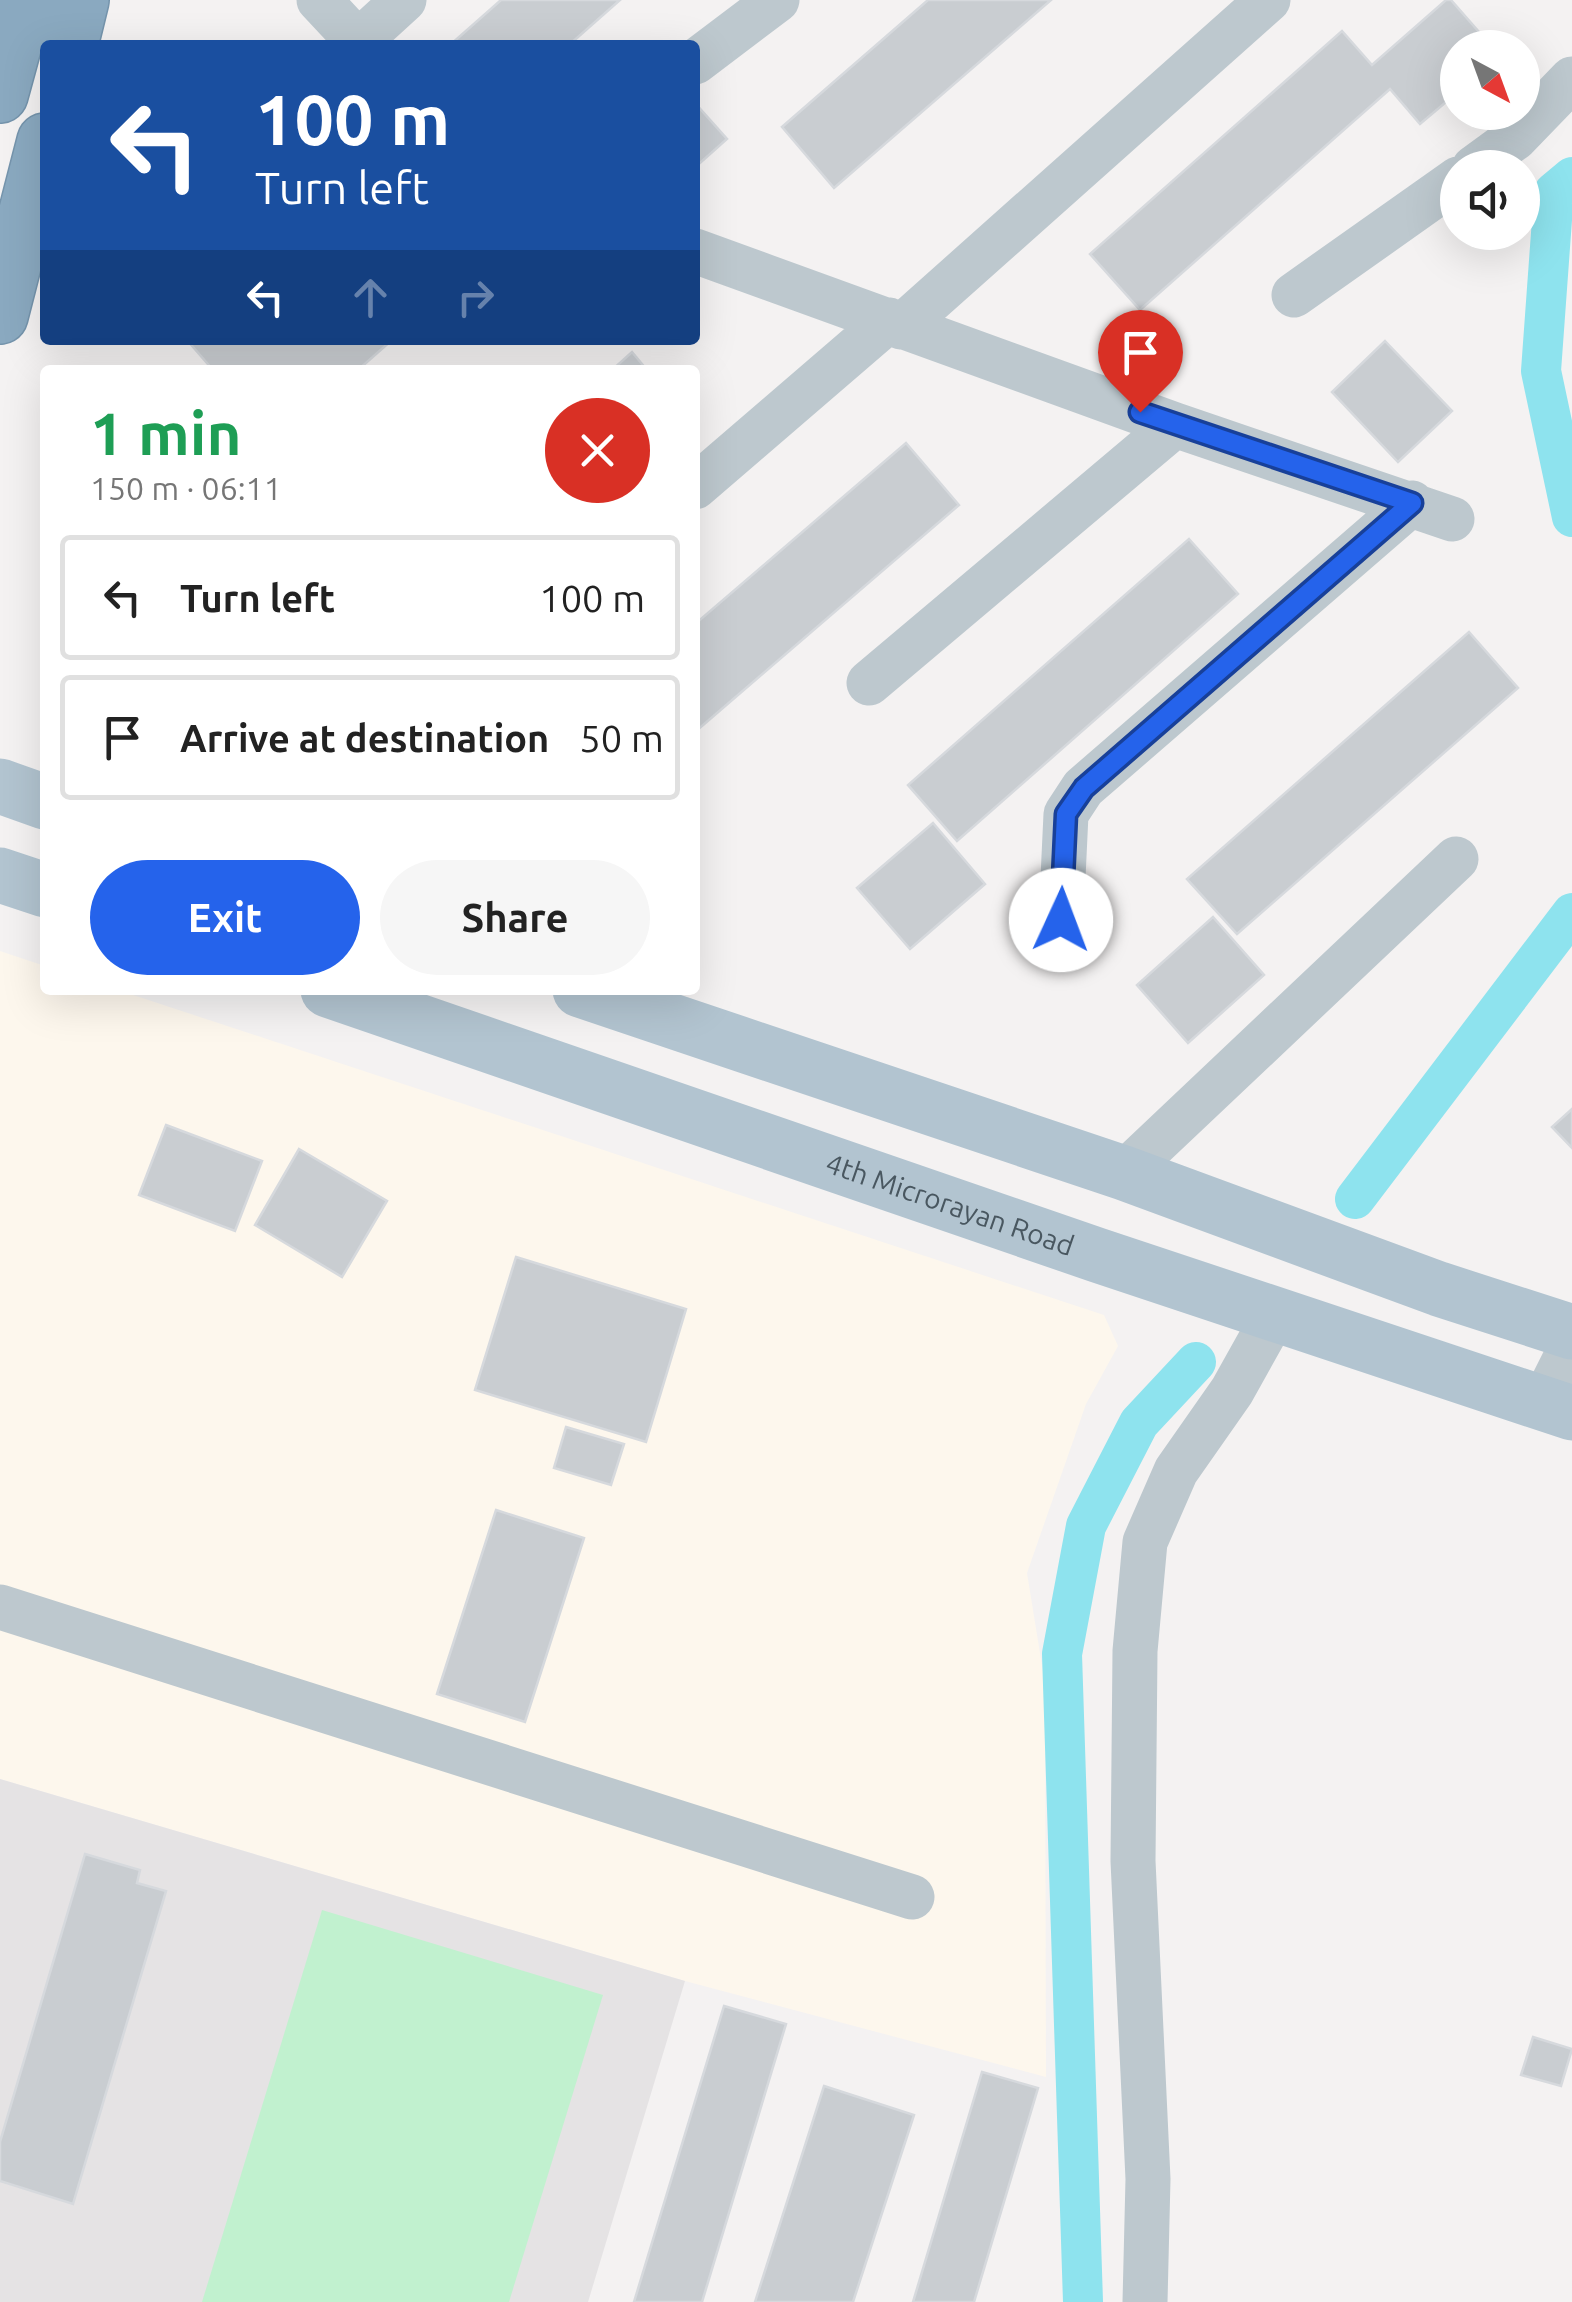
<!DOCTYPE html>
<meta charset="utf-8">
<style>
:root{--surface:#fff;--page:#f6f6f6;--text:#222;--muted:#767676;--line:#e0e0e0;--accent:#2563eb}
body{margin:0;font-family:Ubuntu,sans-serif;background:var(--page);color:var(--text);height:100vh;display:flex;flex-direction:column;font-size:38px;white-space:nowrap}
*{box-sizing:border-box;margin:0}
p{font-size:32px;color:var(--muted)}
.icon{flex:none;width:55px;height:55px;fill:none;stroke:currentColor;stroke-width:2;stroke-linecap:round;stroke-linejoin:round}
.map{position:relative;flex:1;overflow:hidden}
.side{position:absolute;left:40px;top:365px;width:660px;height:630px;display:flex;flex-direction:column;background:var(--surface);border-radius:10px;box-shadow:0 10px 40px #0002}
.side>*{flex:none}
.guide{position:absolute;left:40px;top:40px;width:660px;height:305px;border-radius:10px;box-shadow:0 10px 40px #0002;background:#1a4fa0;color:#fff;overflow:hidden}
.needle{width:65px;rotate:139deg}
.fabs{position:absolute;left:1440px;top:30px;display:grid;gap:20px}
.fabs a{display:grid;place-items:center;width:100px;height:100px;border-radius:50%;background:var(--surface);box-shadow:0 10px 40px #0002;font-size:50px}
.pin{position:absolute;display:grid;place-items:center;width:85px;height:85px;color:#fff;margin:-102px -42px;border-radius:50% 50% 50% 0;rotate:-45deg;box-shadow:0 0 10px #0007}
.pin .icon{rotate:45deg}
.me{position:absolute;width:110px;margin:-55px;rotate:2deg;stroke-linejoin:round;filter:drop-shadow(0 0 8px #0008)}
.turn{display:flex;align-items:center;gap:35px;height:210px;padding:0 50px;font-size:45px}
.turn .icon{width:130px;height:130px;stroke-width:2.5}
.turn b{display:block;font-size:70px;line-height:85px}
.lanes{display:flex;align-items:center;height:95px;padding:0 50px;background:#0003;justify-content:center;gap:50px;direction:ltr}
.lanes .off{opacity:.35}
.round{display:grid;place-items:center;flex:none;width:105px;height:105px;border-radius:52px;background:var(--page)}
.summary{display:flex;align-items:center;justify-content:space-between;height:170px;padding:0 50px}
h1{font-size:60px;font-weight:700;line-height:75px;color:#1e9e55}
.cta{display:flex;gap:20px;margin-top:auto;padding:20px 50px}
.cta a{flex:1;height:115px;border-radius:60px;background:var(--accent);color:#fff;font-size:40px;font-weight:700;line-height:115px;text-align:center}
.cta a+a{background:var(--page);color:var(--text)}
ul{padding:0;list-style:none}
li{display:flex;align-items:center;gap:30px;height:125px;margin:0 20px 15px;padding:0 30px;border:5px solid var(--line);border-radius:10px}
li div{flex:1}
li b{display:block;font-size:38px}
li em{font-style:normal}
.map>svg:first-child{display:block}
.commercial{fill:#fdf7ed}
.education{fill:#e5e3e4}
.green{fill:#c1f1cf}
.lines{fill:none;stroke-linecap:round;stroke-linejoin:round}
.canal{stroke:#8ee3ee;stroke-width:40}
.building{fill:#c9cdd1;stroke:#d6d9dd;stroke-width:2.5}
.highway-casing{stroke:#7594ac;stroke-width:58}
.minor{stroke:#bdc8ce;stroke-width:45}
.major{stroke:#b2c4d0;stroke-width:55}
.highway{stroke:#8aa9c0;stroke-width:55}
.route-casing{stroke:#184099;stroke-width:25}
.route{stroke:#2563eb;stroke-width:18}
.labels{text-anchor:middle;stroke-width:10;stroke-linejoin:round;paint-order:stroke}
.street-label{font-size:28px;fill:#495760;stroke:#fff}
</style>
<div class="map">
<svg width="1572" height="2302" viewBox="0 0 1572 2302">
<rect width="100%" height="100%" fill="#f4f2f2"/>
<path class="commercial" d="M 0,951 L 45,966 L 45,990 L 118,990 L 1104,1315 L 1118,1346 L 1086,1404 L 1027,1573 L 1045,1684 L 1046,2077 L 685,1981 L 0,1779 Z"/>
<path class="education" d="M 0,1779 L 685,1981 L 588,2302 L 0,2302 Z"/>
<path class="green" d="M 322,1910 L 603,1995 L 509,2302 L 202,2302 Z"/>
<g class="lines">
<path class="canal" d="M 1572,177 L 1554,192 L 1541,371 L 1572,517
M 1355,1199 L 1572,913
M 1083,2302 L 1062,1654 L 1086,1526 L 1139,1423 L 1196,1362"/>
</g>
<path class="building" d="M 501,0 L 620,0 L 569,45 L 450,45 Z
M 928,0 L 1051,0 L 834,188 L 782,127 Z
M 1446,0 L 1451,0 L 1493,48 L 1458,48 L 1458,92 L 1420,124 L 1390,89 L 1140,310 L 1090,254 L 1342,31 L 1372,65 Z
M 695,103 L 727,139 L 700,163 L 695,157 Z
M 187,340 L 392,340 L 358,370 L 213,370 Z
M 1385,341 L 1452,411 L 1398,462 L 1332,392 Z
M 632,352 L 647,370 L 612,370 Z
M 906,443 L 959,505 L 695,732 L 695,624 Z
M 1189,539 L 1238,594 L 957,841 L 908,785 Z
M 1469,632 L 1518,688 L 1237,934 L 1187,879 Z
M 933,823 L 985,884 L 910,949 L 857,888 Z
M 1213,917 L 1264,975 L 1188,1043 L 1137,985 Z
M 1572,1109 L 1572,1148 L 1552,1127 Z
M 166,1125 L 262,1161 L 235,1231 L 139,1195 Z
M 299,1149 L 387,1201 L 342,1277 L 255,1225 Z
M 516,1257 L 686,1309 L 646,1442 L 475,1390 Z
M 566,1427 L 624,1444 L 611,1485 L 554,1468 Z
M 496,1510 L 584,1538 L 525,1722 L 437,1694 Z
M 85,1854 L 140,1870 L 137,1883 L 166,1891 L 73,2204 L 0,2181 L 0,2142 Z
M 724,2006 L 786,2024 L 702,2302 L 634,2302 Z
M 1533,2037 L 1572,2049 L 1561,2086 L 1521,2075 Z
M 982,2072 L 1038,2088 L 974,2302 L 913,2302 Z
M 824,2086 L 914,2115 L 853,2302 L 755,2302 Z"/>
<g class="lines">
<defs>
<path id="highway" d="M 70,45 L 81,0
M 0,95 L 26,0
M 0,316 L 45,141"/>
</defs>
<use href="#highway" class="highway-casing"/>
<path class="minor" d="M 319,0 L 361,45
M 358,42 L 404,0
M 695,62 L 777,0
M 1474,168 L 1515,138 L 1572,79
M 695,251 L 1175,425 L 1452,519
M 1294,295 L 1458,179
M 901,327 L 1268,0
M 695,487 L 889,320
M 869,683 L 1175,425
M 1061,920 L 1066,814 L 1083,788 L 1412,503
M 1124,1173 L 1456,859
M 1543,1403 L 1572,1345
M 0,1607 L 912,1897
M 1145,2302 L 1148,2179 L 1133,1861 L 1135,1651 L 1145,1542 L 1176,1471 L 1232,1391 L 1275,1314"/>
<g class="major">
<path d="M 0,786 L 45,802"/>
<path d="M 0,875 L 45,890"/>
<path id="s1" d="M 328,990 L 1097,1255 L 1572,1413"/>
<path d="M 580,990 L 1124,1173 L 1439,1289 L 1572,1332"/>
</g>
<use href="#highway" class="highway"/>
</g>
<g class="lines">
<defs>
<path id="route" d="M 1061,920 L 1066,814 L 1084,788 L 1412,503 L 1140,412"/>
</defs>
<use href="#route" class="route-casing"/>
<use href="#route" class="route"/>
</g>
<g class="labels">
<g class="street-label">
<text dy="10" stroke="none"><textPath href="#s1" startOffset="658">4th Microrayan Road</textPath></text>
</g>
</g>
</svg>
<div class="fabs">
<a><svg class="needle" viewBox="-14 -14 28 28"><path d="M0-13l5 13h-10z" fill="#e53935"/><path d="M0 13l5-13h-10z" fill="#767676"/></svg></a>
<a><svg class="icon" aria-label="sound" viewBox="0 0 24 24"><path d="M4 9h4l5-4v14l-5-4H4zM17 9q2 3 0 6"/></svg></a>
</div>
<div class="pin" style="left:1140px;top:412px;background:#d93025"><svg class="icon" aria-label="arrive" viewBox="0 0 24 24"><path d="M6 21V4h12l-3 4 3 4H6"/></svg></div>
<svg class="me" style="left:1061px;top:920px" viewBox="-20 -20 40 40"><circle r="19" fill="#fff"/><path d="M0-13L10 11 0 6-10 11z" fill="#2563eb"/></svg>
<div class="guide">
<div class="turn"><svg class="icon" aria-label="left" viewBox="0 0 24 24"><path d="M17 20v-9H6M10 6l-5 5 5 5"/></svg><div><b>100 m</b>Turn left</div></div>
<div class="lanes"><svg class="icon" aria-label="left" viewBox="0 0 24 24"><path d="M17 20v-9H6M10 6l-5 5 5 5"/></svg><svg class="icon off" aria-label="ahead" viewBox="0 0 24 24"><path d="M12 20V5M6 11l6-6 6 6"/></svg><svg class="icon off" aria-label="right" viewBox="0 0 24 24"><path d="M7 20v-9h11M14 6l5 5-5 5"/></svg></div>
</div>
<section class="side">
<div class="summary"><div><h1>1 min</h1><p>150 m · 06:11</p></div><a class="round" style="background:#d93025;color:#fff"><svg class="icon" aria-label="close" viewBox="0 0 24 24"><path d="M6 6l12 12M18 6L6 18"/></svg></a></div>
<ul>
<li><svg class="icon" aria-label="left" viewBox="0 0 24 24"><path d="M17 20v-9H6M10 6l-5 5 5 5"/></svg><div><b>Turn left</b></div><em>100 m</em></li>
<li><svg class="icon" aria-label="arrive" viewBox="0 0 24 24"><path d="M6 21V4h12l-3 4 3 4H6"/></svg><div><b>Arrive at destination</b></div><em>50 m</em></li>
</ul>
<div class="cta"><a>Exit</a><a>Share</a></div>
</section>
</div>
